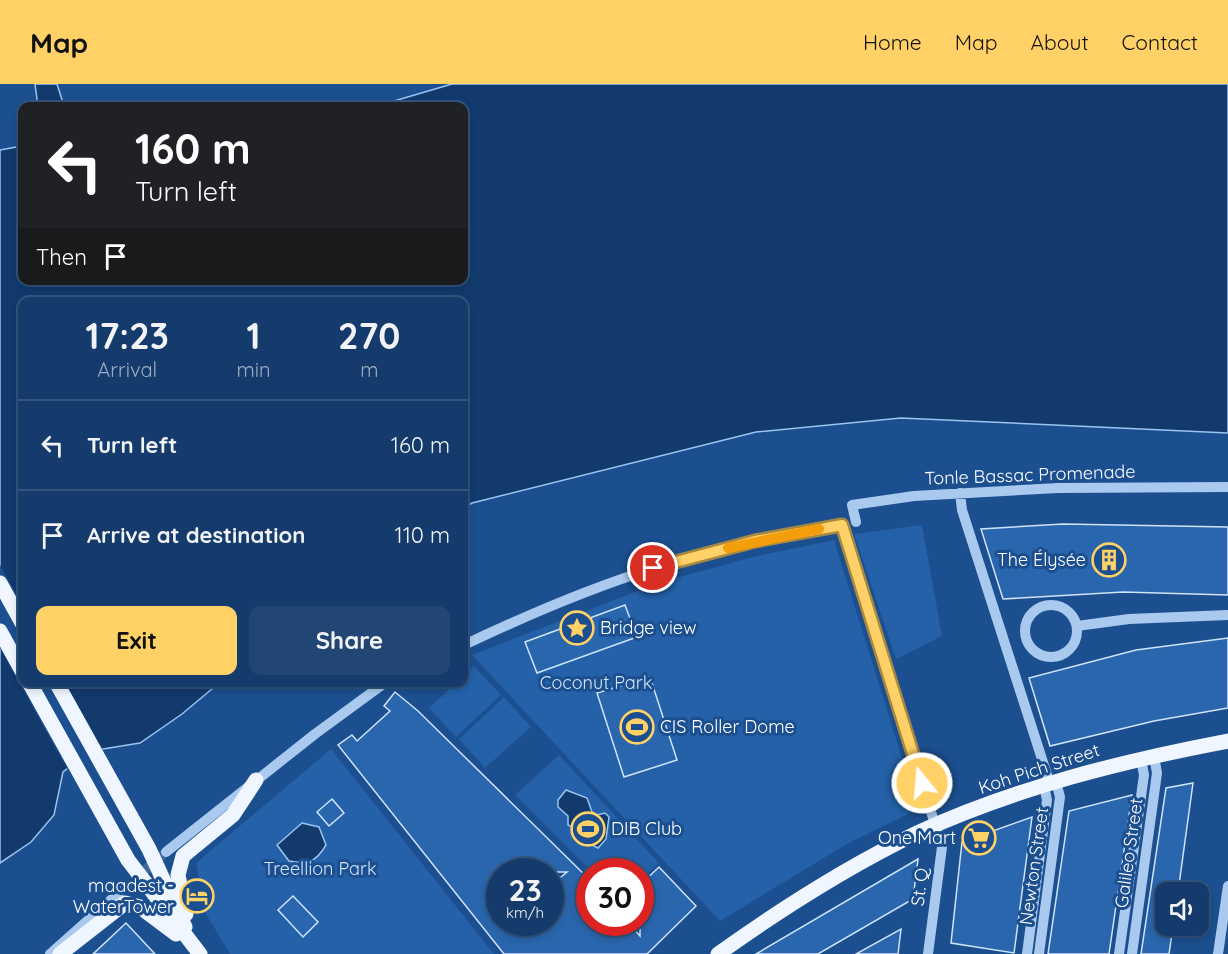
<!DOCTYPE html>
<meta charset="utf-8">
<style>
:root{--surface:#143b6b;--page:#214673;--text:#f1f3f6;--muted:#9dadc1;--line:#33557e;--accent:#ffd166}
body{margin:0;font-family:Quicksand,sans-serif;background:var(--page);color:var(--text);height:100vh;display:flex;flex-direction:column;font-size:22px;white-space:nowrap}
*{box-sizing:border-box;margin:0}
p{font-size:20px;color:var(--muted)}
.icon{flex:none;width:33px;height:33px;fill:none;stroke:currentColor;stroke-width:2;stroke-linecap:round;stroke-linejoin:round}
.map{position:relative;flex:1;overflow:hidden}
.details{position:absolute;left:18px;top:213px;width:450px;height:390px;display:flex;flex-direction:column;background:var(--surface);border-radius:12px;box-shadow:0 3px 9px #0003,0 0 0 2px var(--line)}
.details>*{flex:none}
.top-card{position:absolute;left:18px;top:18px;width:450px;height:183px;border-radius:12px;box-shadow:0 3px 9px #0003,0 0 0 2px var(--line);background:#202124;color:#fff;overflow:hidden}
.buttons{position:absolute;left:1155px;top:798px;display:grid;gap:12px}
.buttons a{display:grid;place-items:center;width:54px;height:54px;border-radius:12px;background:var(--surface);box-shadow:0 3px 9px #0003,0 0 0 2px var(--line);font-size:30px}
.speed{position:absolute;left:486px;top:774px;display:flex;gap:12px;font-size:30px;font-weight:700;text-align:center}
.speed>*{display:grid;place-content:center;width:78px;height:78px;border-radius:50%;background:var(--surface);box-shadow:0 3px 9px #0003,0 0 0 2px var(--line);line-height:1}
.speed small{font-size:15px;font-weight:400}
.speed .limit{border:9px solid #d22;background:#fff;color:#111}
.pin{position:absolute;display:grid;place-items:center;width:51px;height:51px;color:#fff;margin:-26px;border:3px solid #fff;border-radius:50%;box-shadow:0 2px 6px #0007}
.me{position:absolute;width:66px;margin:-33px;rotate:343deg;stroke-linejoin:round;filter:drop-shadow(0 0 4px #0008)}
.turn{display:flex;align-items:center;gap:21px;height:126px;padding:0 18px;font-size:27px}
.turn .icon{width:78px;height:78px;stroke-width:2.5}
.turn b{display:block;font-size:42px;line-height:51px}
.then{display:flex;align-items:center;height:57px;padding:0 18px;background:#0003;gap:12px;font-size:22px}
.eta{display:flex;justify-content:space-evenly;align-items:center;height:102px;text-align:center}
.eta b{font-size:36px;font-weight:800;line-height:42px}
.cta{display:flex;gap:12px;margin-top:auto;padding:12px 18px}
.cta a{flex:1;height:69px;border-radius:12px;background:var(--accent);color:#111;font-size:24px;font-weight:800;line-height:69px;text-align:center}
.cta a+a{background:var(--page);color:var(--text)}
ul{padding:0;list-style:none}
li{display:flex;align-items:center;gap:18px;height:90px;padding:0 18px;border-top:2px solid var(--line)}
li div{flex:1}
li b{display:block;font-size:22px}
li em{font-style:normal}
header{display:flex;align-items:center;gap:36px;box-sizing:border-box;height:84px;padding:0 30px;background:var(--accent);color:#111}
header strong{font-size:28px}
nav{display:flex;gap:33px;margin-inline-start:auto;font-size:21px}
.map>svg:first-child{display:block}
.green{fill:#2461a8}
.water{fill:#123a6d;stroke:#9cc4f0;stroke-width:1.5}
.pier{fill:#1b4f8f}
.building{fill:#2a66ad;stroke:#cfe3fa;stroke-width:1.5;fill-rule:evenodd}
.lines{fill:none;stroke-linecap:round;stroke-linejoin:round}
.minor-tunnel{stroke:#3d69a0;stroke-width:10;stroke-dasharray:10 5;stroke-linecap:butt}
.minor{stroke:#a9c9ee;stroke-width:10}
.major{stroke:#f0f6ff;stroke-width:15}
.route-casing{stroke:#a68842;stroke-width:15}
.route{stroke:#ffd166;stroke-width:10}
.slow{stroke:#f59e0b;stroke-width:10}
.labels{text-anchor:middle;stroke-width:6;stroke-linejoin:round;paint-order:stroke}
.street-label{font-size:18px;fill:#fff;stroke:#1b4f8f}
.poi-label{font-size:18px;fill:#fff;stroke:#1b4f8f;text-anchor:end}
.park-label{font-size:18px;fill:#cfe3fa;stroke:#1b4f8f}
</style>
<header>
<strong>Map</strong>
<nav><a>Home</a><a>Map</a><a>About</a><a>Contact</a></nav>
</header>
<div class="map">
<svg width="1228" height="870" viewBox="0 0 1228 870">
<rect width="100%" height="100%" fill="#1b4f8f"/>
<path class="green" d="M 922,441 L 942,552 L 896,575 L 854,450 Z
M 834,456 L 918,725 L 847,760 L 720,837 L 472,571 L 661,498 L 757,472 Z
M 474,582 L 501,611 L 456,653 L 429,624 L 456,599 L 464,598 L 464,592 Z
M 504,613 L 531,643 L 485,684 L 459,655 Z
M 331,665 L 494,870 L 230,870 L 206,830 L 196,779 Z
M 559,671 L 659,779 L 641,796 L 640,788 L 591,787 L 515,711 Z"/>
<path class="water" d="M 35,0 L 57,0 L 64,22 L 38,22 Z
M 452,0 L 1228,0 L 1228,349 L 901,334 L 756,348 L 472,419 L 464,424 L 464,218 L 22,218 L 22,598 L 219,599 L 182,630 L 140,659 L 103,665 L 80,675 L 63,688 L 54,731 L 31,758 L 0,779 L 0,66 L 22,62 L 22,196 L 464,196 L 464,22 L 377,22 Z
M 566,706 L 587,714 L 592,728 L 597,731 L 605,729 L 609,733 L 606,755 L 598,764 L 586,758 L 583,748 L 568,741 L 568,732 L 558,723 L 558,716 Z
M 302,739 L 319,743 L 326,761 C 316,778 308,781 289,777 L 277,761 Z"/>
<path class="pier" d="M 0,481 L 22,521 L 22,598 L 65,599 L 104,668 L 69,688 L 0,564 Z"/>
<path class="building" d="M 1063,440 L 1228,443 L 1228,511 L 1123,508 L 1003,515 L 981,445 Z
M 625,521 L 637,553 L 537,589 L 525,558 Z
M 1228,554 L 1228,624 L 1154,637 L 1050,662 L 1029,594 L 1136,566 Z
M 650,593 L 677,676 L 624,693 L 597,609 Z
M 395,608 L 418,627 L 590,796 L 590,838 L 628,838 L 640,852 L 640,801 L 659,783 L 696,822 L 647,870 L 504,870 L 338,661 L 352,651 L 357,657 L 390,627 L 384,622 ZM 500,788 L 567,788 L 550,802 L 550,838 L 500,838 Z
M 1193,699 L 1178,808 L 1166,808 L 1166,842 L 1173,842 L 1169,870 L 1141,870 L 1166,704 Z
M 1132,711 L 1109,870 L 1048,870 L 1069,727 Z
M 332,715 L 344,729 L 329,742 L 317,728 Z
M 1032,733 L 1014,869 L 951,859 L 962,758 Z
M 918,775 L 913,815 L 818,870 L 756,870 Z
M 293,812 L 318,838 L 303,853 L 278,826 Z
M 126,839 L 155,870 L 93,870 Z
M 901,845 L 898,870 L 856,870 Z"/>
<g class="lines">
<path class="minor-tunnel" d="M 122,806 L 166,768"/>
<path class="minor" d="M 960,409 L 962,426 L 1050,700
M 856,438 L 852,421 L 914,412 L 1058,404 L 1228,403
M1025 547a26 26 0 1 1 52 0a26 26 0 1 1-52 0Z
M 1077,542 L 1129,535 L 1228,531
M 464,561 C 523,533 593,503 655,484 C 716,465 779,453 842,441 L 942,763 L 928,870
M 166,768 L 315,650 L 386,598
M 50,870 L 122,806
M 1027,870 L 1047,716 L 1044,702
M 1039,870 L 1060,713 L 1056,698
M 1119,870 L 1144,691 L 1141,675
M 1132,870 L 1157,689 L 1154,672
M 1218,870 L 1228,802"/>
<path class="major" d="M 0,499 L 22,539
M 0,547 L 22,587
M 29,598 L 128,776 L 200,870
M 56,598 L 149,765 L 185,843
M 186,830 L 178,791 L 183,772 L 233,731 L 256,696
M 60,870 L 125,819 L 140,823 L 176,850
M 718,870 C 781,825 847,783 917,749 C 1015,704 1122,677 1228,657"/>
</g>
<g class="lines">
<defs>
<path id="route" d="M 653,484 L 755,457 L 842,441 L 922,699"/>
</defs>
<use href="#route" class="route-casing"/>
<use href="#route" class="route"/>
<path class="slow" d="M 728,464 L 819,445"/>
</g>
<defs>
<symbol id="building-ring" viewBox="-11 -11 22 22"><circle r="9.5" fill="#1b4f8f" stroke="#ffd166" stroke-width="1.5"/><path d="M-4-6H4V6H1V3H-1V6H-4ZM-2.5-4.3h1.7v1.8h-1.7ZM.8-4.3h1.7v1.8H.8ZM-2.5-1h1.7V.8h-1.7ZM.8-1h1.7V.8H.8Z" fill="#ffd166"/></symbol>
<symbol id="sight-ring" viewBox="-11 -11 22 22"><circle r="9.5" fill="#1b4f8f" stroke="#ffd166" stroke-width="1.5"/><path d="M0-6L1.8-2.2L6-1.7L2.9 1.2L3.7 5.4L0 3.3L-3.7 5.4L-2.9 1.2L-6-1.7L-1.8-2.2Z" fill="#ffd166"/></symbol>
<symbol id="stadium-ring" viewBox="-11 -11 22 22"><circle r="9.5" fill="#1b4f8f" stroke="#ffd166" stroke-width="1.5"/><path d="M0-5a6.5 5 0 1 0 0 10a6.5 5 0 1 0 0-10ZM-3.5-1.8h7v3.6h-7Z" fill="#ffd166"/></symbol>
<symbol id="supermarket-ring" viewBox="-11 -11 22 22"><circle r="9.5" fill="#1b4f8f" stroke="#ffd166" stroke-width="1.5"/><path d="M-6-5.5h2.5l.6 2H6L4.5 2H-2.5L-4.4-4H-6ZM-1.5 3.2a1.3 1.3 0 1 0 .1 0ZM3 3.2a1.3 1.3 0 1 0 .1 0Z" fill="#ffd166"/></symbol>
<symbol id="hotel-ring" viewBox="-11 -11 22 22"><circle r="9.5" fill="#1b4f8f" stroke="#ffd166" stroke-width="1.5"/><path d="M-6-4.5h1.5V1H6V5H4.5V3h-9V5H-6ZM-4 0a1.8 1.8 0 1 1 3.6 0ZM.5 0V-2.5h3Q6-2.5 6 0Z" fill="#ffd166"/></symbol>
</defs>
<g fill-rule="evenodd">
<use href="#building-ring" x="1090" y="457" width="38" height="38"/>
<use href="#sight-ring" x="558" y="525" width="38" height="38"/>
<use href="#stadium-ring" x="618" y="624" width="38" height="38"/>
<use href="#stadium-ring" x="569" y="726" width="38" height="38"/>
<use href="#supermarket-ring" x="960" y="735" width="38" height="38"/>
<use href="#hotel-ring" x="178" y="793" width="38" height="38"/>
</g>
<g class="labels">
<g class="street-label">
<text transform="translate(1030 391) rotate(-2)" y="6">Tonle Bassac Promenade</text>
<text transform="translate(1039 685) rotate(-18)" y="6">Koh Pich Street</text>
<text transform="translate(1129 769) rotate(-82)" y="6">Galileo Street</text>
<text transform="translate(1034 782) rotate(-82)" y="6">Newton Street</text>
<text transform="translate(920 803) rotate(-83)" y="6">St. Q</text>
</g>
<g class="poi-label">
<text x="1086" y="482">The Élysée</text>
<text x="600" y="550" text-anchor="start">Bridge view</text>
<text x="660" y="649" text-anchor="start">CIS Roller Dome</text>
<text x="611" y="751" text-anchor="start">DIB Club</text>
<text x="956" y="760">One Mart</text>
<text x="174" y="808">maadest -<tspan x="174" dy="21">WaterTower</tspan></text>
</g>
<g class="park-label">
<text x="596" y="605">Coconut Park</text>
<text x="320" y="791">Treellion Park</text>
</g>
</g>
</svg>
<div class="buttons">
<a><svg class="icon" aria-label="sound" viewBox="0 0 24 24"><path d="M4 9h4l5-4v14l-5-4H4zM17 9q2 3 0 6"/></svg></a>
</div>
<div class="speed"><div>23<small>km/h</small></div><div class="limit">30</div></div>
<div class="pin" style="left:653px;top:484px;background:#d93025"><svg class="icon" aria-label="arrive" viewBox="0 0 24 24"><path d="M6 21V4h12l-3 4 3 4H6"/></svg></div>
<svg class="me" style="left:922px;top:699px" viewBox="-20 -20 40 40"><circle r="17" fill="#ffd166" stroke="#fff" stroke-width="3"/><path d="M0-11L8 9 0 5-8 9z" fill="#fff"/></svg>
<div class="top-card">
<div class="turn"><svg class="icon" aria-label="left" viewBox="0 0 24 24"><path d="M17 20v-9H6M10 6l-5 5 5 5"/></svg><div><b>160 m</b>Turn left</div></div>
<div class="then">Then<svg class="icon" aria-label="arrive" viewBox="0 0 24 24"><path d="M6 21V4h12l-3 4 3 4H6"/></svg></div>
</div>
<section class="details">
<div class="eta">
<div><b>17:23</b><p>Arrival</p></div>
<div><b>1</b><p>min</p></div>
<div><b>270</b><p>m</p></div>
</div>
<ul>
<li><svg class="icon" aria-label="left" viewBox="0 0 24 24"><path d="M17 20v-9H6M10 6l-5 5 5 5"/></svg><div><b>Turn left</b></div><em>160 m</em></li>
<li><svg class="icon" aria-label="arrive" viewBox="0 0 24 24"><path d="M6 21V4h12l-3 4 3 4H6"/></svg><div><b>Arrive at destination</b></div><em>110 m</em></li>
</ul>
<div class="cta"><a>Exit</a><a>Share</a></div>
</section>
</div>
